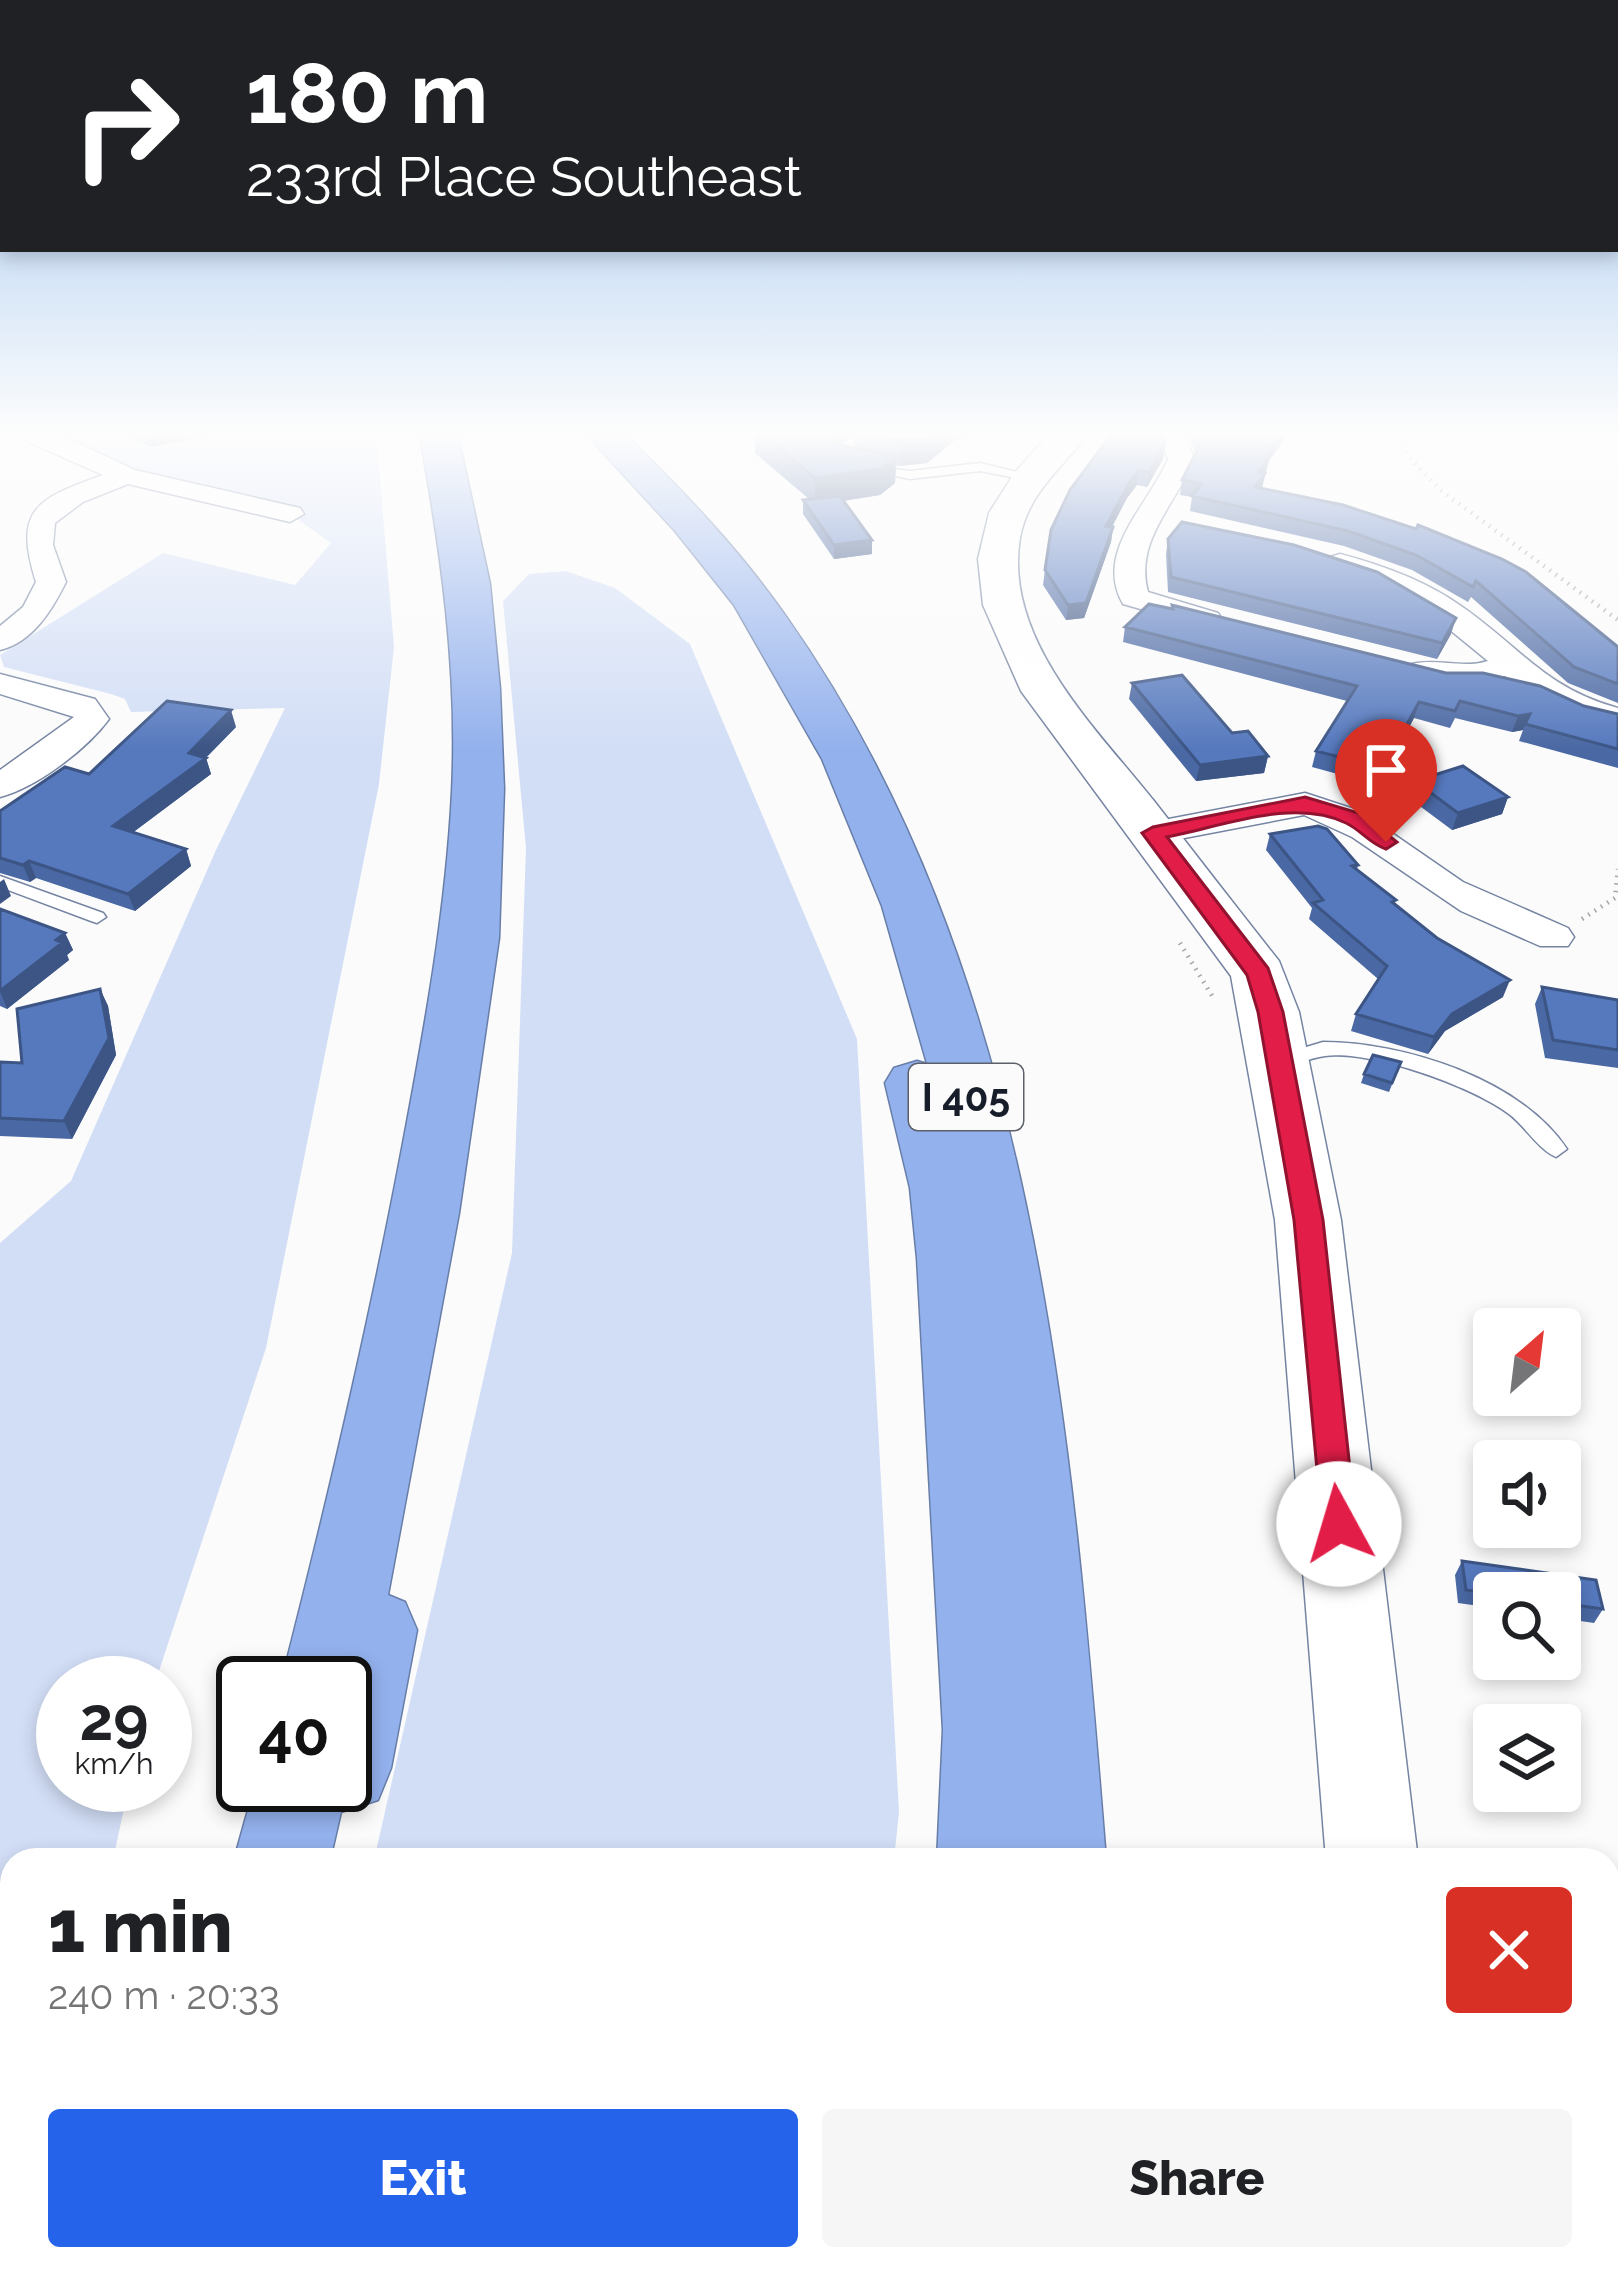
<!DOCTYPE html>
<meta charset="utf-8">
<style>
:root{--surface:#fff;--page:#f6f6f6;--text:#202124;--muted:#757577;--accent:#2563eb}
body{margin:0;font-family:Raleway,sans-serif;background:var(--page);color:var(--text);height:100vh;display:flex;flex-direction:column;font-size:45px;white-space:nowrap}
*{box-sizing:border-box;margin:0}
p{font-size:39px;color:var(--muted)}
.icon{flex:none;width:66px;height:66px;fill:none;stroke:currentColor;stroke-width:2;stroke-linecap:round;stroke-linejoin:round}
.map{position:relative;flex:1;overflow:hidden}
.drawer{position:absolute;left:0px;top:1848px;width:1620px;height:423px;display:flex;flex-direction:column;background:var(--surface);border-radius:36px 36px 0 0;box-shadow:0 6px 18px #0003}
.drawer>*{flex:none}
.guide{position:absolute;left:0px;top:0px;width:1620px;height:252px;box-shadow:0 6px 18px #0003;background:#202124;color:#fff;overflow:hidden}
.needle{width:78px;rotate:28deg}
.controls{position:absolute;left:1473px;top:1308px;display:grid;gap:24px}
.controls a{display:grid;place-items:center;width:108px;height:108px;border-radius:12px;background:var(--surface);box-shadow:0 6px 18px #0003;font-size:60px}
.speed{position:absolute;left:36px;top:1656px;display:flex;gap:24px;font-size:60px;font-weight:700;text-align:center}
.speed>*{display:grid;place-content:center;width:156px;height:156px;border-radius:50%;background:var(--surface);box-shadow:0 6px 18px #0003;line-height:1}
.speed small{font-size:30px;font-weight:400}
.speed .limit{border:6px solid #111;border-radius:18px;background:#fff;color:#111}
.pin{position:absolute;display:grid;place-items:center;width:102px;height:102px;color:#fff;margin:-123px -51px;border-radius:50% 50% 50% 0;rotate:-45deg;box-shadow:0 0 12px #0007}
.pin .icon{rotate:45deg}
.me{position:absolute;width:132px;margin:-66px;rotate:354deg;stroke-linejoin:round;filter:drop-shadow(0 0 9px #0008)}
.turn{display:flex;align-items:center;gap:42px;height:252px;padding:0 48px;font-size:54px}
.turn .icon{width:156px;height:156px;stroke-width:2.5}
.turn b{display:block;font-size:84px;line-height:102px}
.round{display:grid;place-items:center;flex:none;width:126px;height:126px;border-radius:12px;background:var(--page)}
.headline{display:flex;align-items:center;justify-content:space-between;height:204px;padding:0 48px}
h1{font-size:72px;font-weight:800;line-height:90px}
.cta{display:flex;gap:24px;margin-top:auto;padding:24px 48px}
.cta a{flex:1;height:138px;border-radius:12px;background:var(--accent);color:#fff;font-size:48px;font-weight:800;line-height:138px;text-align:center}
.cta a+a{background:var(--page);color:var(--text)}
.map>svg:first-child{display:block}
.green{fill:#d2def6}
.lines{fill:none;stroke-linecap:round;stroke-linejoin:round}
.lane-casing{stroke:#7584a2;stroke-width:3}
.street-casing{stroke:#7584a2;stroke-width:3}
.secondary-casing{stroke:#7584a2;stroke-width:3}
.highway-casing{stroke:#687ea8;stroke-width:3}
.path{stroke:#a2a5a9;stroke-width:4.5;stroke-dasharray:1.5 6;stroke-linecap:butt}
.lane{fill:#fff;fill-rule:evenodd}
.street{fill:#fff;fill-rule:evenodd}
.secondary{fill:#fff;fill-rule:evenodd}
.highway{fill:#93b1ed;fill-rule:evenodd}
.wall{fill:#4a68a3;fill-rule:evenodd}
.shaded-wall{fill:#3c5585}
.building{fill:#5679be;stroke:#3c5585;stroke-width:3}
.route{fill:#e11d48;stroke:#92132f;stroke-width:3}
.labels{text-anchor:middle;stroke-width:9;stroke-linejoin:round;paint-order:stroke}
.shield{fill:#fbfbfb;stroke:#5c6068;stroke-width:3}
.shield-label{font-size:39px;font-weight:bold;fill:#181e29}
</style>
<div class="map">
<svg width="1618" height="2270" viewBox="0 0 1618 2270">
<rect width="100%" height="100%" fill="#fbfbfb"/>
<path class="green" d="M 15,431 L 376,431 L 394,647 L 379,784 L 266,1348 L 155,1683 L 63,1683 L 63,1785 L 129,1785 L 113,1860 L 12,1860 L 12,2214 L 0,2247 L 0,1243 L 71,1181 L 216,850 L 285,708 L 131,712 L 125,699 L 111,694 L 4,667 L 0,655 L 163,553 L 295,585 L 331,543 L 290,514 L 126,476 Z
M 566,571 L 615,588 L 690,644 L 857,1039 L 899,1812 L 894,1860 L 374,1860 L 512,1253 L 526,848 L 503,601 L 529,574 Z
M 285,2259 L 858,2259 L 857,2270 L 283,2270 Z"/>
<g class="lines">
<defs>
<path id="lane" d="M 980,463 L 1037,477 L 1031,481 L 980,471 L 910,479 L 865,470 L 871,466 L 910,471 Z
M 0,876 L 103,913 L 106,917 L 97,923 L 91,921 L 0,887 Z
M 1323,1042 C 1404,1042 1520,1079 1567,1149 L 1556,1157 C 1538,1149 1525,1126 1509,1114 C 1472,1086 1370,1050 1325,1056 C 1310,1058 1294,1065 1280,1069 L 1270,1062 L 1273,1057 Z"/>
<path id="street" d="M 3,431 L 52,431 L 135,470 L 300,508 L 304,514 L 290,522 L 128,484 L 83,502 L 55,523 L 53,545 L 66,582 C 52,610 33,642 0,650 L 0,626 L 23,607 L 36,582 C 13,509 36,499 103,475 Z
M 1158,431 L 1184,431 L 1194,459 C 1176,505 1134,540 1148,592 L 1218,613 L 1222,619 L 1218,625 L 1207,628 L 1123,604 C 1093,552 1149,505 1168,459 Z
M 1340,554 C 1382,565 1426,581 1461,606 C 1519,646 1546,689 1618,708 L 1618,728 L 1548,707 L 1505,676 L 1476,685 L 1412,678 L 1407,671 L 1412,664 C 1437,658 1463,669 1488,661 L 1422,607 L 1330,569 L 1325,563 L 1330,557 Z
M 0,674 L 95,699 L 109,719 C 87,749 36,788 0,797 L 0,770 L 74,717 L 0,694 Z
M 1305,793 L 1360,811 L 1463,882 L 1568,928 L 1574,937 L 1568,946 L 1540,946 L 1461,911 L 1352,837 L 1304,815 L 1153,844 L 1140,841 L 1135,833 L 1140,825 L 1153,822 Z"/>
<path id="secondary" d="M 1052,431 L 1090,431 C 1064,467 1028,492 1020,538 C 1003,640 1097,729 1154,801 C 1196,855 1237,908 1279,961 L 1299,1012 L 1341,1220 L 1418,1860 L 1326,1860 L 1275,1220 L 1231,976 L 1021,691 L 983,605 L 978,559 L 989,513 L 1015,472 Z
M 1359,2259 L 1465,2259 L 1467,2270 L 1359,2270 Z"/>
<path id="highway" d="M 419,431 L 457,431 L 490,584 L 500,689 L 504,789 L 499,938 L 459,1213 L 388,1595 L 405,1602 L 417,1630 L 391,1768 L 378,1800 L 341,1812 L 330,1860 L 234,1860 L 255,1785 L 345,1785 L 345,1683 L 281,1683 C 327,1504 369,1324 403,1143 C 425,1026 446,911 452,792 C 458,670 441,551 419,431 Z
M 583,431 L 622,431 C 681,489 738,548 785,615 C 1038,973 1072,1437 1106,1860 L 937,1860 L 943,1730 L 917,1258 L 910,1188 L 885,1083 L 894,1068 L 917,1061 L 927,1064 L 926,1060 L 882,906 L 822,759 L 734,605 L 675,531 Z
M 120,2259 L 281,2259 L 278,2270 L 117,2270 Z
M 920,2259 L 1101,2259 L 1100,2270 L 919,2270 Z"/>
</defs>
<use href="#lane" class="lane-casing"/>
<use href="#street" class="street-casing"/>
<use href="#secondary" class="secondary-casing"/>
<use href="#highway" class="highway-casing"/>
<path class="path" d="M 1402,431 L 1401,448 L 1440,490 L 1618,620
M 1582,919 L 1615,898 L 1618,869
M 1180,943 L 1214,999"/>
<use href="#lane" class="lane"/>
<use href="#street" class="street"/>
<use href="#secondary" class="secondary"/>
<use href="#highway" class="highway"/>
</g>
<path class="wall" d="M 116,431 L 230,431 L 151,447 Z
M 755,431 L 979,431 L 955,440 L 927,463 L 896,466 L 895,483 L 880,495 L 843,501 L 872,540 L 872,554 L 834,559 L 803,514 L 803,500 L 809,499 L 755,453 ZM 855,435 L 854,448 L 840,445 Z
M 1186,431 L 1291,431 L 1269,460 L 1262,488 L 1343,505 L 1618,647 L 1618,703 L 1568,683 L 1471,597 L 1468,602 L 1412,570 L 1344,546 L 1190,511 L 1192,497 L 1180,495 L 1182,480 L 1196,453 Z
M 1165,444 L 1163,459 L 1147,487 L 1137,485 L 1127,498 L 1112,527 L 1113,527 L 1111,542 L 1084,618 L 1066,620 L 1043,585 L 1045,570 Z
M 1168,539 L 1451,634 L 1437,659 L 1168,592 L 1166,554 Z
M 1125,627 L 1446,673 L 1618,714 L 1618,768 L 1519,741 L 1523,730 L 1512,732 L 1455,718 L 1450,728 L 1414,718 L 1378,785 L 1312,767 L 1316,751 L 1347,701 L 1123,642 Z
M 1132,683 L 1268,756 L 1264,773 L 1196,781 L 1129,699 Z
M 236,727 L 206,758 L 211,774 L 133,832 L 186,849 L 191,866 L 135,911 L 36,878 L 30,882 L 0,873 L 0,811 L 89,774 Z
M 1415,781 L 1508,797 L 1502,814 L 1452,830 L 1409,798 Z
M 1270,834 L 1358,865 L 1357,870 L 1503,997 L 1445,1031 L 1428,1054 L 1351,1031 L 1356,1014 L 1378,979 L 1309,919 L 1312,908 L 1266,850 Z
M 0,909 L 65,933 L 73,950 L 67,955 L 69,960 L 7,1009 L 0,1006 Z
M 1542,987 L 1618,1000 L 1618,1068 L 1545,1058 L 1535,1004 Z
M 100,989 L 108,1006 L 116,1055 L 72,1139 L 0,1136 L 0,1062 L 22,1063 Z
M 1401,1062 L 1389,1092 L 1361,1083 L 1364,1074 Z
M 1462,1561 L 1596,1580 L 1603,1609 L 1594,1623 L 1560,1618 L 1560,1593 L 1494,1593 L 1494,1608 L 1458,1603 L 1455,1575 Z"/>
<path class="shaded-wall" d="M 152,431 L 230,431 L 151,447 L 146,432 Z
M 832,431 L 855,431 L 855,434 L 832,450 Z
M 936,431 L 979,431 L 955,440 L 927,463 L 900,466 L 901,441 Z
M 1283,431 L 1291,431 L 1269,460 L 1264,475 L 1265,473 L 1262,488 L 1252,502 L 1266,454 Z
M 1165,444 L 1163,459 L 1147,487 L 1149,473 Z
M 896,457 L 895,483 L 880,495 L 815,505 L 815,478 Z
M 1139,470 L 1137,485 L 1127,498 L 1104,542 L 1106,526 L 1129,483 Z
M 1113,527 L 1111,542 L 1084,618 L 1066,620 L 1068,605 Z
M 872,540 L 872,554 L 834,559 L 834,545 Z
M 1456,618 L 1451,634 L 1437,659 L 1442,643 Z
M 1419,702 L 1414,718 L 1378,785 L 1383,768 Z
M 231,710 L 236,727 L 204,759 L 206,758 L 211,774 L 119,843 L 113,826 Z
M 1530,714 L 1523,730 L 1512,732 L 1518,716 Z
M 1268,756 L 1264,773 L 1196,781 L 1200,765 Z
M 1508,797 L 1502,814 L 1452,830 L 1458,813 Z
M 186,849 L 191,866 L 135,911 L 128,894 Z
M 29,861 L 36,878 L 30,882 L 23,865 Z
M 4,879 L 11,896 L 0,904 L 0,882 Z
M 65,933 L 73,950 L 67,955 L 69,960 L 7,1009 L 0,991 Z
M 1510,980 L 1503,997 L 1445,1031 L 1428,1054 L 1434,1037 L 1452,1014 Z
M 100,989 L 108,1006 L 116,1055 L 72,1139 L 64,1121 Z"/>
<path class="building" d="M 760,431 L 832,431 L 832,443 L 896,457 L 881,469 L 815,478 Z
M 856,431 L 936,431 L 928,438 L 901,441 L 855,433 Z
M 1114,431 L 1161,431 L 1165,444 L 1149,473 L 1139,470 L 1129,483 L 1106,526 L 1113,527 L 1086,603 L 1068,605 L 1045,570 L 1051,530 L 1070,490 Z
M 1195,431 L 1283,431 L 1266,454 L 1270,455 L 1259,472 L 1265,473 L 1255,487 L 1343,505 L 1416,529 L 1418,525 L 1502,559 L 1526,572 L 1618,647 L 1618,684 L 1574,667 L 1476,581 L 1473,587 L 1416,555 L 1348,531 L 1192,496 L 1201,484 L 1182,480 L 1201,443 Z
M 840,496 L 872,540 L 834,545 L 803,500 Z
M 1182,522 L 1294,545 L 1377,572 L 1456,618 L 1442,643 L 1171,577 L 1168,539 Z
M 1149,604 L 1173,609 L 1172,605 L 1446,673 L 1483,673 L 1540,686 L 1584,706 L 1618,714 L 1618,749 L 1525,724 L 1530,714 L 1518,716 L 1460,701 L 1455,711 L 1419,702 L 1383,768 L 1316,751 L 1357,686 L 1125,627 Z
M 1182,675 L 1232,733 L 1248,731 L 1268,756 L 1200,765 L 1132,683 Z
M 167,701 L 231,710 L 189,753 L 206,758 L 113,826 L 186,849 L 128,894 L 29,861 L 23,865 L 0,858 L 0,811 L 65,767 L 89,774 Z
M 1463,766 L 1508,797 L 1458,813 L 1415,781 Z
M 1318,826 L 1327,829 L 1358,865 L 1352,866 L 1396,900 L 1392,902 L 1437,938 L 1510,980 L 1452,1014 L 1434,1037 L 1356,1014 L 1387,966 L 1313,903 L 1323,900 L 1270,834 Z
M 0,909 L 65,933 L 56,940 L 62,943 L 0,991 Z
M 1542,987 L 1618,1000 L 1618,1050 L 1553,1040 Z
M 100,989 L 109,1038 L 64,1121 L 0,1118 L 0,1062 L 22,1063 L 17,1009 Z
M 1373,1055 L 1401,1062 L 1392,1083 L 1364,1074 Z
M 1462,1561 L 1596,1580 L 1603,1609 L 1560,1603 L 1560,1593 L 1494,1594 L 1466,1590 Z"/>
<linearGradient id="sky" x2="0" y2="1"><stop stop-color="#91bced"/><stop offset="0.58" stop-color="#fdfdfd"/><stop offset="1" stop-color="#fdfdfd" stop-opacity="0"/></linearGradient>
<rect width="1618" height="749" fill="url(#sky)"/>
<path class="route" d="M 1305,797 L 1362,814 L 1397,842 L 1386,849 C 1370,844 1361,830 1346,823 C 1294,797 1221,827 1167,837 L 1268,968 L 1283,1012 L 1323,1220 L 1356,1524 L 1351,1535 L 1339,1539 L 1327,1535 L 1322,1524 L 1294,1220 L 1258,1012 L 1247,975 L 1142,833 L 1153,827 Z"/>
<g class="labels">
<rect class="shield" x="909" y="1064" width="114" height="66" rx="9"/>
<g class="shield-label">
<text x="966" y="1111">I 405</text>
</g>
</g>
</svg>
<div class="controls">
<a><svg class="needle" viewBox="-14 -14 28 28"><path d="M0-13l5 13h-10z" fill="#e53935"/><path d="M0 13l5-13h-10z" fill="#757577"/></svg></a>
<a><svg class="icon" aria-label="sound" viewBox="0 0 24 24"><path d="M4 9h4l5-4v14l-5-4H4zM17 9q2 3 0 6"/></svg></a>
<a><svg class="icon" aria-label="search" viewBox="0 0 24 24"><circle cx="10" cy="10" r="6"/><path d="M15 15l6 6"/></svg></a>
<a><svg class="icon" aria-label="layers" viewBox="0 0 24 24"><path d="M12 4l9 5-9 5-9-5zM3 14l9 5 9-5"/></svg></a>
</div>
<div class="speed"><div>29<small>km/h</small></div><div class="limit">40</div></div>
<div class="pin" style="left:1386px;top:842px;background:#d93025"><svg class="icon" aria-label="arrive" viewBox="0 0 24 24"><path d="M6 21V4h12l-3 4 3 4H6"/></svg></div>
<svg class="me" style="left:1339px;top:1524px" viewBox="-20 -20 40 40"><circle r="19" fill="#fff"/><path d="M0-13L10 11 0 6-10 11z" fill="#e11d48"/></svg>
<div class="guide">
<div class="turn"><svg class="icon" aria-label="right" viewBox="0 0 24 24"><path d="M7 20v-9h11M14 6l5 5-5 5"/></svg><div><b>180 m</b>233rd Place Southeast</div></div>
</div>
<section class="drawer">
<div class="headline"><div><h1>1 min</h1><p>240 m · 20:33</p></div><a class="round" style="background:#d93025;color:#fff"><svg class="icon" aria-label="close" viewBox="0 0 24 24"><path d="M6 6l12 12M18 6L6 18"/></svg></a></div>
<div class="cta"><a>Exit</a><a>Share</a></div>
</section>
</div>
